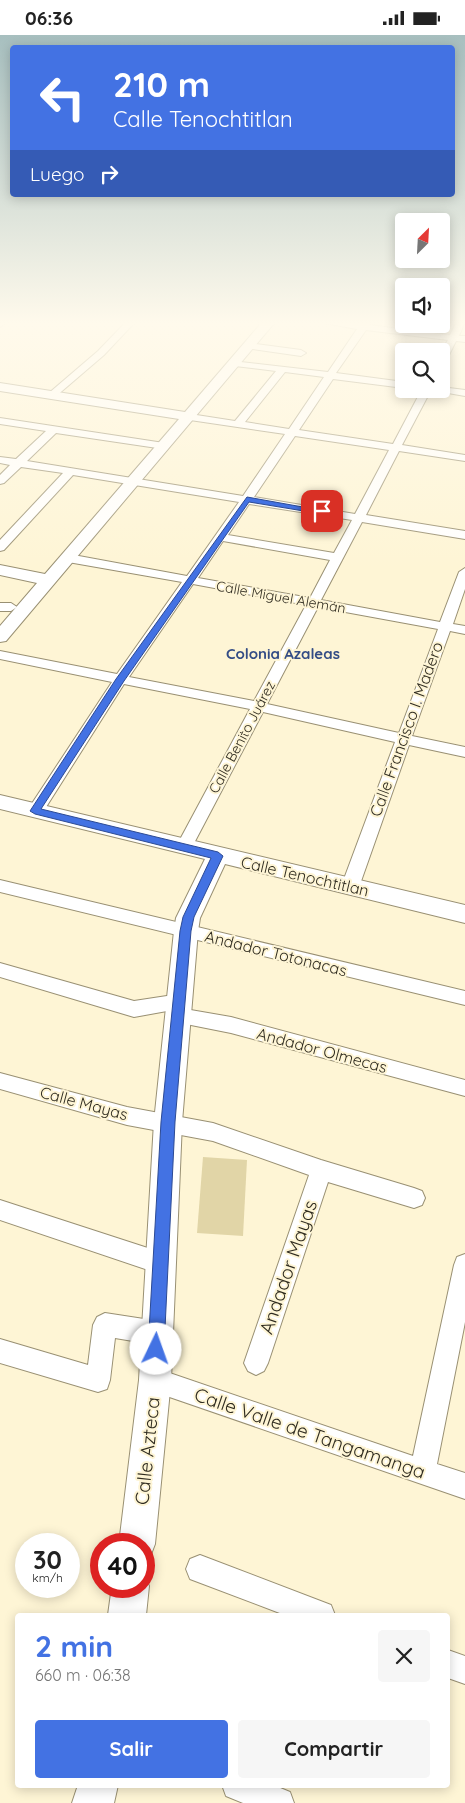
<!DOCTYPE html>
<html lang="es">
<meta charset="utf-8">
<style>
:root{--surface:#fff;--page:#f6f6f6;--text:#222;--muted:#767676;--accent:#4372e3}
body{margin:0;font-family:Quicksand,sans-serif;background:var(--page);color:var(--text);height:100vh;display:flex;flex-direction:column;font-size:19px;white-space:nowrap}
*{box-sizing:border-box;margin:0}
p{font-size:16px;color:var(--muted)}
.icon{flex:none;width:28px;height:28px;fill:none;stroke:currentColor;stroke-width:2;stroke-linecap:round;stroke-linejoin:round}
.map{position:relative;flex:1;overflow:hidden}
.side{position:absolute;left:15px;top:1578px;width:435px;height:175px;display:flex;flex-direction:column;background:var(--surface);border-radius:5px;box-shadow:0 2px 12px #0003}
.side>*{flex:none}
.banner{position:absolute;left:10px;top:10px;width:445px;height:152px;border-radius:5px;box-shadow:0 2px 12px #0003;background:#4372e3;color:#fff;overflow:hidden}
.needle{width:32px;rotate:24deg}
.tools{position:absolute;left:395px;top:178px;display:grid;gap:10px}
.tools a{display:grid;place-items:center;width:55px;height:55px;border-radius:5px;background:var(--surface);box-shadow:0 2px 12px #0003;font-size:25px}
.speed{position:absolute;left:15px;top:1498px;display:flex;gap:10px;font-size:25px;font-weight:700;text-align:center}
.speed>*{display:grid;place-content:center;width:65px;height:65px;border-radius:50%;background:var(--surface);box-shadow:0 2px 12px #0003;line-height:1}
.speed small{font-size:12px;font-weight:400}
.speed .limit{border:8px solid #d22;background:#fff;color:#111}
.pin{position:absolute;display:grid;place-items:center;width:42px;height:42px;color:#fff;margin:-21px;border-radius:10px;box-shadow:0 2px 8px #0006}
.me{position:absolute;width:55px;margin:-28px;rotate:3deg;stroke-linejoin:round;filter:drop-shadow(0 0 4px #0008)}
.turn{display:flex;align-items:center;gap:18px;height:105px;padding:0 20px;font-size:22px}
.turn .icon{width:65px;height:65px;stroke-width:2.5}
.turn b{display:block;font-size:35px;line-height:42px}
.then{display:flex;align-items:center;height:48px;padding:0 20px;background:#0003;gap:10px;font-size:19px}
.round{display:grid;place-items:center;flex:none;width:52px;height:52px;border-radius:5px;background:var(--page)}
.summary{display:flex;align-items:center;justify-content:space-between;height:85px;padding:0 20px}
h1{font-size:30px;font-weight:700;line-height:38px;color:var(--accent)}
.button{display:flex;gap:10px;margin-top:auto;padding:10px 20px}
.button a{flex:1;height:58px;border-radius:5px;background:var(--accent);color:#fff;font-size:20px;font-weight:700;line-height:58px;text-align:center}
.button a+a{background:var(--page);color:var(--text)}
.status{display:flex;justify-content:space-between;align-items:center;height:35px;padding:0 25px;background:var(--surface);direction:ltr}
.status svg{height:14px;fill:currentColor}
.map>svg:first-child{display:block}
.green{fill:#e1d5a7}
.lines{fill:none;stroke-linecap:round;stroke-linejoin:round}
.street-casing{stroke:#999073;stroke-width:2}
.secondary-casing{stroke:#999073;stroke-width:2}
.street{fill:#fff;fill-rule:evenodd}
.secondary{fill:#fff;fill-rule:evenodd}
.route{fill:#4372e3;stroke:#2c4a94}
.labels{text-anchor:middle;stroke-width:4;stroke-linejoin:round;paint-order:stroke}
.far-street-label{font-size:14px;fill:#302c20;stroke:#fef5d5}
.far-neighbourhood-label{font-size:15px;font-weight:bold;fill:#334c85;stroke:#fef5d5}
.street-label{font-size:16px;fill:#302c20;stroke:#fef5d5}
.near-street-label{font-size:19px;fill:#302c20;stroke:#fef5d5}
</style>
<div class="status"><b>06:36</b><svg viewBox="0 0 49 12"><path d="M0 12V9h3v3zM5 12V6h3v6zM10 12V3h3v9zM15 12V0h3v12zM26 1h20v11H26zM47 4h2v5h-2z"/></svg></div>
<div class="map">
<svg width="465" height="1768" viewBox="0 0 465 1768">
<rect width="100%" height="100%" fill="#fef5d5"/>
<path class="green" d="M 203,1122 L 247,1125 L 243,1201 L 197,1198 Z"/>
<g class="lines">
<defs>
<path id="street" d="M 0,286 L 7,286 L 0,292 Z
M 127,286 L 136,286 L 104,320 L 55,362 L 49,362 L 49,358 L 98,316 Z
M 313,286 L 361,289 L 362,286 L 371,286 L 369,290 L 450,300 L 457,286 L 465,286 L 459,301 L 465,301 L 465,307 L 456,306 L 446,326 L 441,329 L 441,317 L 448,305 L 366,295 L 336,338 L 404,347 L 404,353 L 333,344 L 299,395 L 393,409 L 422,354 L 441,354 L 441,352 L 465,355 L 465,361 L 431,355 L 402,410 L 465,420 L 465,426 L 399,416 L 366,480 L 465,496 L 465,504 L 362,487 L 321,565 L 440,587 L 459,537 L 465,533 L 465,554 L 453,589 L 465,591 L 465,599 L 450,596 L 412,701 L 465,712 L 465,722 L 409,710 L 359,852 L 356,856 L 350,858 L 344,856 L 341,852 L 395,707 L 263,677 L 192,812 L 190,816 L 178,816 L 176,812 L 250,674 L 124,649 L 41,780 L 29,780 L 27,776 L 112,647 L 0,624 L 0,616 L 117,639 L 182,547 L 68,527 L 62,523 L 64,520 L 68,519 L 187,541 L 239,467 L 73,440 L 4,515 L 0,516 L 0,505 L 63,438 L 21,432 L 4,448 L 0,449 L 0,440 L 10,430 L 0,428 L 0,422 L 16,424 L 46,396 L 0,389 L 0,383 L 164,408 L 169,411 L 164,414 L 56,398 L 27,426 L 243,461 L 285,399 L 190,385 L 185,382 L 190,379 L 235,386 L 276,336 L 235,331 L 232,330 L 232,326 L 328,337 L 357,294 ZM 285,337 L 324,342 L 289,394 L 245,387 ZM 295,401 L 389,415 L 355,479 L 254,462 ZM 249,469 L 352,485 L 334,518 L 228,500 ZM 223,506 L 330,525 L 310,563 L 198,543 ZM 193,549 L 306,570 L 254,666 L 129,642 ZM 318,572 L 438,594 L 399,698 L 267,669 Z
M 249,308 L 301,315 L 306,318 L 301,321 L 246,313 L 246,309 Z
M 0,568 L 11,568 L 17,572 L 11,576 L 0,576 Z
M 0,845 L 465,956 L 465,970 L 0,857 Z
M 0,928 L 134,966 L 180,959 L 187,961 L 189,966 L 187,971 L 179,973 L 231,982 L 465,1045 L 465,1061 L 231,998 L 171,986 L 169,981 L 171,976 L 178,974 L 134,982 L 0,942 Z
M 0,1038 L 127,1072 L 213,1088 L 321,1125 L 414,1153 L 422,1156 L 425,1163 L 422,1170 L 414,1173 L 328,1147 L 268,1328 L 264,1336 L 256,1340 L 248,1336 L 244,1328 L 309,1140 L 213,1106 L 127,1090 L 0,1054 Z
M 0,1165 L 160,1217 L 168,1220 L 171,1228 L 168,1236 L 160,1239 L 0,1185 Z
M 465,1219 L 465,1287 L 437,1429 L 465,1438 L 465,1464 L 155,1357 L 146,1354 L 143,1345 L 146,1336 L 155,1333 L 413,1421 L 454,1230 L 457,1222 Z
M 105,1278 L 157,1286 L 165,1290 L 169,1298 L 165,1306 L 157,1310 L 115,1303 L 110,1345 L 107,1354 L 98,1357 L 0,1328 L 0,1304 L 88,1330 L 93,1290 L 97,1282 Z
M 200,1520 L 331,1570 L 335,1580 L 285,1580 L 190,1544 L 186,1534 L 190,1524 Z
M 448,1615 L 465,1621 L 465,1649 L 448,1643 Z
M 222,1750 L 273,1750 L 290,1757 L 294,1768 L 243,1768 L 226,1761 Z"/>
<path id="secondary" d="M 263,286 L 276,286 L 6,606 L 0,607 L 0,591 L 37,548 L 0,540 L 0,530 L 45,539 L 179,384 L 0,356 L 0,348 L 185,377 Z
M 0,760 L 465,870 L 465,888 L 225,829 L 200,883 L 198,896 L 182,1087 L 171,1345 L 155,1509 L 150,1522 L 144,1524 L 144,1509 L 119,1509 L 139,1345 L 154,1087 L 174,896 L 176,883 L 205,824 L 0,774 Z
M 144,1538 L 149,1551 L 146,1580 L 108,1580 L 112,1551 L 144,1551 Z
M 78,1750 L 118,1750 L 114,1768 L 72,1768 Z"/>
</defs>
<use href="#street" class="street-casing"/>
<use href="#secondary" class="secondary-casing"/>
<use href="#street" class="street"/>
<use href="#secondary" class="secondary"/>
</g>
<linearGradient id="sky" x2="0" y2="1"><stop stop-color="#a7bfbf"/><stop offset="0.54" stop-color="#fffaec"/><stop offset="1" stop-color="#fffaec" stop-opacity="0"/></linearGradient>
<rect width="465" height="534" fill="url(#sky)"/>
<path class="route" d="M 247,462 L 325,476 L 322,479 L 249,467 L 124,646 L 41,774 L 218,817 L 223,821 L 194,882 L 191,896 L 175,1087 L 164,1314 L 161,1319 L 156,1322 L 151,1319 L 148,1314 L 161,1087 L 180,896 L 183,882 L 211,823 L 35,779 L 30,776 L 116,644 Z"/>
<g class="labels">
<g class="far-street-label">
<text transform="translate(281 562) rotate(10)" y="5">Calle Miguel Alemán</text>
<text transform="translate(242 702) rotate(-62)" y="5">Calle Benito Juárez</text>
</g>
<g class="far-neighbourhood-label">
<text x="283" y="624">Colonia Azaleas</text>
</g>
<g class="street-label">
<text transform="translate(406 694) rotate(-70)" y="6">Calle Francisco I. Madero</text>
<text transform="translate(305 841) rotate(13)" y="6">Calle Tenochtitlan</text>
<text transform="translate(276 918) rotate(14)" y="6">Andador Totonacas</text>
<text transform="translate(322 1015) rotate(15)" y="6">Andador Olmecas</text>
<text transform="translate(84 1068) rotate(15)" y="6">Calle Mayas</text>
</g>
<g class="near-street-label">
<text transform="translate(288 1232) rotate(-71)" y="7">Andador Mayas</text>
<text transform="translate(310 1398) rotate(19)" y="7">Calle Valle de Tangamanga</text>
<text transform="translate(147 1416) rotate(-84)" y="7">Calle Azteca</text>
</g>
</g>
</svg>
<div class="tools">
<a><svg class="needle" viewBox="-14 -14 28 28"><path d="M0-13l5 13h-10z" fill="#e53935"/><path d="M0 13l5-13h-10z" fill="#767676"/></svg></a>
<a><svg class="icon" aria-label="sound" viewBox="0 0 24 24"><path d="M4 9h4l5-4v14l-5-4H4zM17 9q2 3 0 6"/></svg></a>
<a><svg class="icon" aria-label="search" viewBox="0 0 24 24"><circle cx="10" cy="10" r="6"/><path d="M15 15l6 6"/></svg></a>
</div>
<div class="speed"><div>30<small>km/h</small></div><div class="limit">40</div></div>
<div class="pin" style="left:322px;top:476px;background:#d93025"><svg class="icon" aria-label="arrive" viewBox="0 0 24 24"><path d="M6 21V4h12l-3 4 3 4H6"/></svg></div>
<svg class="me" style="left:156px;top:1314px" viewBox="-20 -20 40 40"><circle r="19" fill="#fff"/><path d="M0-13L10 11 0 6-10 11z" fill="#4372e3"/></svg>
<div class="banner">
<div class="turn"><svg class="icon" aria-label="left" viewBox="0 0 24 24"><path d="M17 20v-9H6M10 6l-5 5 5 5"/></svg><div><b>210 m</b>Calle Tenochtitlan</div></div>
<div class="then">Luego<svg class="icon" aria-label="right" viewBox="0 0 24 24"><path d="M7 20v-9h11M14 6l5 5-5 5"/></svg></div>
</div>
<section class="side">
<div class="summary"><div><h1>2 min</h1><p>660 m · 06:38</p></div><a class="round"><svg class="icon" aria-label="close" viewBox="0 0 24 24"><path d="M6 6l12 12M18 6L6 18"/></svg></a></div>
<div class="button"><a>Salir</a><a>Compartir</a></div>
</section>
</div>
